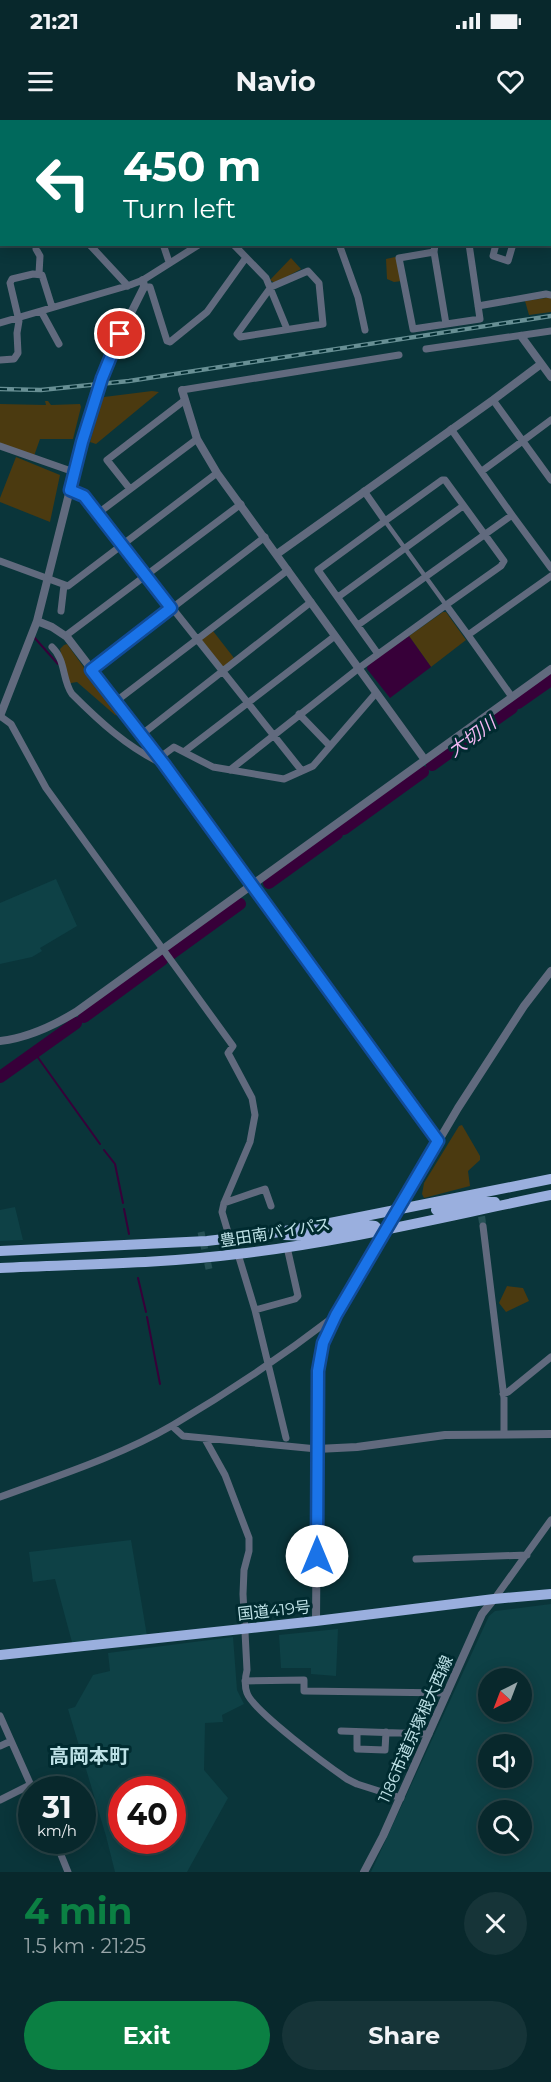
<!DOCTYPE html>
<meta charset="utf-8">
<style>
:root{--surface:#08282c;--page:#163438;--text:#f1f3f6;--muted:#98a6a9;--line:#294448;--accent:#0b8043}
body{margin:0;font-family:Montserrat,"Noto Sans JP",sans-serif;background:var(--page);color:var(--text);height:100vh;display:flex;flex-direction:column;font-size:22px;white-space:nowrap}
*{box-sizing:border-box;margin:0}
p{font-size:20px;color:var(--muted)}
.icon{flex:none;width:33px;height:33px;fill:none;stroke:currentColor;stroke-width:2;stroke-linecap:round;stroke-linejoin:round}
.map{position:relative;height:1752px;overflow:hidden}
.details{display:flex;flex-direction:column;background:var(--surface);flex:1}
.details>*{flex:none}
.guide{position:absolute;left:0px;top:0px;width:552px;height:126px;box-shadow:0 3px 15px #0003,0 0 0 2px var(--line);background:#00695c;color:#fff;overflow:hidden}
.needle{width:39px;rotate:222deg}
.fabs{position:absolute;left:478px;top:1548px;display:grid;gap:12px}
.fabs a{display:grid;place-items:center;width:54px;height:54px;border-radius:50%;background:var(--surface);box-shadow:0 3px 15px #0003,0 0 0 2px var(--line);font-size:30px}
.speed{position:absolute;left:18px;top:1656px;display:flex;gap:12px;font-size:30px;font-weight:700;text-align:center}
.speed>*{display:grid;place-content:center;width:78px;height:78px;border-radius:50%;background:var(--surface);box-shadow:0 3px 15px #0003,0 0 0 2px var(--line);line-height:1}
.speed small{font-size:15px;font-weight:400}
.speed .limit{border:9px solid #d22;background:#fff;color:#111}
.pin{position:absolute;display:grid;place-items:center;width:51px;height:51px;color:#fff;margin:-26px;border:3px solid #fff;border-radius:50%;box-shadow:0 2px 6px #0007}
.me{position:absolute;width:66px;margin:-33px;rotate:0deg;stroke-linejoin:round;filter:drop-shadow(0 0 4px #0008)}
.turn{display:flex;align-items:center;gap:21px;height:126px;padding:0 24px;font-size:27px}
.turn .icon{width:78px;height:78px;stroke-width:2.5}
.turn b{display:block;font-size:42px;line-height:51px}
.round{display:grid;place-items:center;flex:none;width:63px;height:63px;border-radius:32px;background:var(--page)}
.summary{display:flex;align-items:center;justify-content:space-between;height:102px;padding:0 24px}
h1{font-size:36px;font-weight:700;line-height:45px;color:var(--accent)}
.button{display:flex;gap:12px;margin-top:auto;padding:12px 24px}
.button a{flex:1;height:69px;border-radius:36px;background:var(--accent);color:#fff;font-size:24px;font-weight:700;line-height:69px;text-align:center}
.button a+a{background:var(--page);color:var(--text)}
.status{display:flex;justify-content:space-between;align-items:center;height:42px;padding:0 30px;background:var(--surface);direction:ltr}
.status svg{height:16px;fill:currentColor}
header{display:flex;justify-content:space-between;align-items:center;height:78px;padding:0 24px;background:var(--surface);font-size:27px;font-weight:700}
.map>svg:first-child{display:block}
.built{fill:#0e4146;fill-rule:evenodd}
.green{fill:#4b3a10}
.water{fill:#370039}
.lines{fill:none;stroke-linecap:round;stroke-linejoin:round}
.stream{stroke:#370039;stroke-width:2}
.river{stroke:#370039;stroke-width:12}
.minor-tunnel{stroke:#254f54;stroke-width:7;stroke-dasharray:7 3.5;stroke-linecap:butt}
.pedestrian{stroke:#616a7e;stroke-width:4.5}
.minor{stroke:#616a7e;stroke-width:7}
.tertiary{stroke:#616a7e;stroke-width:8}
.trunk{stroke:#9aafde;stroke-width:10}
.rail-casing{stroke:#678f94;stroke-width:4.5}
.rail{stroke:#002b30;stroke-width:2;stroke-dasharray:7;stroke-linecap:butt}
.route-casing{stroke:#114b97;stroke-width:15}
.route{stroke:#1a73e8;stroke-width:10}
.labels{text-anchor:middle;stroke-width:6;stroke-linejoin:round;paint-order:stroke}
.street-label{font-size:16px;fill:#bde1e6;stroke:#002b30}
.water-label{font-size:18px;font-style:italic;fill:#f3b8f4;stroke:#002b30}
.quarter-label{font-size:20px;font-weight:bold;fill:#bde1e6;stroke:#002b30}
</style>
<div class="status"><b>21:21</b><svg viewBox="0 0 49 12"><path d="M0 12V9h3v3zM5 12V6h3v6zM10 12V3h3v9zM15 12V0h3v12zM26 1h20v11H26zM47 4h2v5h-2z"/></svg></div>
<header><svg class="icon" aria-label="menu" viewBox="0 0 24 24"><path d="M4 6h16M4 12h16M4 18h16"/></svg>Navio<svg class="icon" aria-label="heart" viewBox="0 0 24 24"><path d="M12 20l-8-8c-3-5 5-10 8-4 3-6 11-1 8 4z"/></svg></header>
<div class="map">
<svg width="551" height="1752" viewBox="0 0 551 1752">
<rect width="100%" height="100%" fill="#0a353a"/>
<path class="built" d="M 56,759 L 77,806 L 40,828 L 42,831 L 32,837 L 0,844 L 0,783 Z
M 15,1087 L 23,1120 L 0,1121 L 0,1090 Z
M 131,1420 L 147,1516 L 73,1526 L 55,1459 L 33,1462 L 29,1432 Z
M 551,1484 L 551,1752 L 371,1752 L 489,1496 L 495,1491 ZM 522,1558 L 522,1592 L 489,1592 L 489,1558 ZM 522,1624 L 522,1658 L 489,1658 L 489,1624 ZM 522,1690 L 522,1724 L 489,1724 L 489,1690 Z
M 338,1509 L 336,1556 L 311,1554 L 311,1548 L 281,1548 L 279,1515 Z
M 233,1517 L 237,1570 L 244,1584 L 222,1595 L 223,1602 L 205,1603 L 204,1650 L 228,1678 L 187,1752 L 115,1752 L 106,1716 L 68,1589 L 75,1587 L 93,1555 L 110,1551 L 108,1533 ZM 122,1670 L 172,1670 L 172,1720 L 122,1720 Z"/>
<path class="green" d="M 395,137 L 398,139 L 402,161 L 394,162 L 387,159 L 386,139 Z
M 291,138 L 301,149 L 275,163 L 270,160 Z
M 546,178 L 551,178 L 551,192 L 529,195 L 525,181 Z
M 152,271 L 159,272 L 96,324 L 90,322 L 101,281 L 104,277 Z
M 45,281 L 48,281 L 51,285 L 80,284 L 81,287 L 73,319 L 40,319 L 34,336 L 0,323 L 0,284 L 46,285 Z
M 16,337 L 60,355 L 50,402 L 0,382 L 0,378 Z
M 443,492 L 446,492 L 466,520 L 431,547 L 409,516 Z
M 213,511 L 234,538 L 223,547 L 202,522 L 202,519 Z
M 67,524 L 119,596 L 115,595 L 77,562 L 71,563 L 69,567 L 60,529 L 64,525 Z
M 462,1005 L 480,1036 L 480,1040 L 468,1051 L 470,1066 L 424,1078 L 422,1074 L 424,1063 L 459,1006 Z
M 507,1166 L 523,1168 L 529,1181 L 506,1192 L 499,1183 Z"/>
<path class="water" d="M 409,516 L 431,547 L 390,578 L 367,549 L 368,544 Z"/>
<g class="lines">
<path class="stream" d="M 33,516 L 58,544
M 34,932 L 100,1024
M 104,1030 L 115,1044 L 123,1083
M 124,1089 L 129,1114
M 138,1158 L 146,1192
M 147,1197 L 160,1264"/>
<path class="river" d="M 518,583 L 551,560
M 432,645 L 512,588
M 344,709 L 423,652
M 269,763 L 337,714
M 171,834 L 240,784
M 84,897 L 162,840
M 0,957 L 76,903"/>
<path class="minor-tunnel" d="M 480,1086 L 483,1106
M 201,1112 L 209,1149"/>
<path class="pedestrian" d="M 385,401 L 446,485"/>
<path class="minor" d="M 141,0 L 142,2
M 201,0 L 203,2
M 394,0 L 395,2
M 466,0 L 466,2
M 41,2 L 43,0
M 54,2 L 56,0
M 131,2 L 134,0
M 181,2 L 181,0
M 238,2 L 242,0
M 336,2 L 337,0
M 437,2 L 442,0
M 550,5 L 551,4
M 0,29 L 2,28
M 550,46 L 551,46
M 0,68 L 2,69
M 0,85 L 2,84
M 550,115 L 551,115
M 89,124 L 128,166
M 163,124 L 169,142
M 233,124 L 266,158 L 287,209
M 339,124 L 358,177 L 365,210
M 435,124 L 434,132 L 446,204
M 496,124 L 493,136 L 508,141 L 513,124
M 36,125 L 36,129 L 40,136 L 39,154
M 434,132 L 399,138 L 413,209 L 480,199 L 469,124
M 308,151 L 319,163 L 323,204 L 240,217 L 237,214 L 271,167 Z
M 144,167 L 150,167 L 167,221 L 170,222 L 207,192 L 245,139
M 478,186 L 546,174 L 551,175
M 41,191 L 59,224
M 0,203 L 130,165 L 143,160 L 200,124
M 426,229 L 551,211
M 0,240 L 14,239 L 18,233 L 17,213 L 19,201 L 10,163 L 12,159 L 33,154 L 42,155 L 52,187
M 182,270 L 399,235
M 493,280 L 551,360
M 451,309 L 512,395
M 0,326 L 74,352
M 482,351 L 551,300
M 130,369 L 107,340 L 185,280
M 70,370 L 83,376 L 302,651
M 364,371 L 385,401 L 442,360 L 445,360 L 504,441 L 501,446 L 446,485 L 468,515 L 551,456
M 97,394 L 197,319
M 0,441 L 68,466 L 217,353
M 338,477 L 463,386
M 61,491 L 64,465
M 358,505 L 512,395 L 551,448
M 468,515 L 512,577
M 67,517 L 68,514 L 241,384
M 52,527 C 66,540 62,560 72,574 C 99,601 127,627 161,643
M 378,534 L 318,450 L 385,401
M 91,550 L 265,417
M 115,582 L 288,450
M 299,594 L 330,626
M 0,596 L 11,604 L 46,668 L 233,926 L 228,933 L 252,978 L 255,995 L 250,1022 L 224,1083 L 222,1092 L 230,1119
M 141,615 L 311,482
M 185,631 L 335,516
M 159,638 L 174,627 L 213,647 L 284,659 L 313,646 L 376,573
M 230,650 L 359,548 L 446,485
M 224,1083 L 265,1069 L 271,1086
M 483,1106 L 504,1278 L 504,1314
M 238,1134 L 255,1190 L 286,1318
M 255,1190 L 295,1179 L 298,1176 L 287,1127
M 503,1274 L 508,1272 L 551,1237
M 172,1306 L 183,1316 L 317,1329
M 205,1319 L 225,1355 L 249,1418 L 249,1431 L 244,1450 L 243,1474 L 247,1550 C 245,1558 244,1565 247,1573 C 253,1591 328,1646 347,1659 L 357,1664 L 401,1678
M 0,1377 C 57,1356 120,1336 173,1305 C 229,1272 284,1235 336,1195
M 416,1439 L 527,1435
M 495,1478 L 551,1400
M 245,1561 L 304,1560 L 304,1571 L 447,1573
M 0,1596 L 33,1670
M 341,1611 L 429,1614
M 357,1612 L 357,1629 L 385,1630 L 386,1612
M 0,1626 L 11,1621
M 0,1680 L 30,1665
M 55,1720 L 68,1752"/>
<path class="tertiary" d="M 521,216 L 551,257
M 182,270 L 197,319 L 217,353 L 425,640
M 277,434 L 493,280 L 541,244
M 37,501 L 52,507 L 67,517 L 164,644 L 438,1021
M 0,596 L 37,501 L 82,322 L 102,258 L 114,227 L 144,167 L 143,160
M 0,921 C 27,918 53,906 76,892 L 551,549
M 317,1329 L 357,1327 L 445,1315 L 551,1314
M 316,1501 L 318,1251 L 323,1223 L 336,1195 L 458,988 L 524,886 L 551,851
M 364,1752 L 383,1716 L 482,1494 L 494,1479"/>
<path class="trunk" d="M 436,1090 L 473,1082 L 495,1082
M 285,1115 L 308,1116 L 367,1105 L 375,1106 L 380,1111
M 0,1131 L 207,1121 L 267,1114 L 325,1104 L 551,1059
M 0,1148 C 79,1144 159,1144 237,1134 C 343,1122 447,1096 551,1075
M 0,1535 L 316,1501 L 494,1479 L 551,1474"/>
<defs>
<path id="rail" d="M 0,269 L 41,270 L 129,261 L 551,196"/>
</defs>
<use href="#rail" class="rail-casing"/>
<use href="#rail" class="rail"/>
</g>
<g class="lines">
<defs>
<path id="route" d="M 120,214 L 102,258 L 82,322 L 70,370 L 84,376 L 171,488 L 91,550 L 164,644 L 438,1021 L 336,1195 L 323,1223 L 318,1251 L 317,1436"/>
</defs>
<use href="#route" class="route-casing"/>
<use href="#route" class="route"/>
</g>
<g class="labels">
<g class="street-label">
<text transform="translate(275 1112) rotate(-9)" y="6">豊田南バイパス</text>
<text transform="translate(274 1490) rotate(-6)" y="6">国道419号</text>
<text transform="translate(415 1609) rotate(-66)" y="6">1186市道京塚根大西線</text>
</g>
<g class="water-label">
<text transform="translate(472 617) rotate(-36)" y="6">大切川</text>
</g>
<g class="quarter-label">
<text x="89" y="1643">高岡本町</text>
</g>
</g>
</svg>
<div class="fabs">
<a><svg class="needle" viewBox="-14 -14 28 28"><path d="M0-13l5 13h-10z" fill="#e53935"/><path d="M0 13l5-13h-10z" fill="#98a6a9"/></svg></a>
<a><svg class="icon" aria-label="sound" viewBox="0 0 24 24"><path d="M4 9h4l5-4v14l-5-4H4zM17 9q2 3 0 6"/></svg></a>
<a><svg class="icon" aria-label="search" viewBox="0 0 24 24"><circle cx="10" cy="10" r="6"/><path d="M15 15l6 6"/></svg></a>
</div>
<div class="speed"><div>31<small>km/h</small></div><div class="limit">40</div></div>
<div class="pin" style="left:120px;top:214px;background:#d93025"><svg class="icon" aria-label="arrive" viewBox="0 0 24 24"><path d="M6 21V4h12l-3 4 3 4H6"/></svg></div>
<svg class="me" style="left:317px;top:1436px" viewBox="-20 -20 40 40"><circle r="19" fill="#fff"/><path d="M0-13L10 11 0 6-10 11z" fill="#1a73e8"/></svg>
<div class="guide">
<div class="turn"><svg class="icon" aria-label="left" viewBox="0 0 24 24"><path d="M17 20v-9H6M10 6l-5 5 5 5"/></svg><div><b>450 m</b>Turn left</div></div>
</div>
</div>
<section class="details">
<div class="summary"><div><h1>4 min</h1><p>1.5 km · 21:25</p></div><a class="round"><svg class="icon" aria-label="close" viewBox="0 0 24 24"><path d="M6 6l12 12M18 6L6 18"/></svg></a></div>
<div class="button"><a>Exit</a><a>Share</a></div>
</section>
